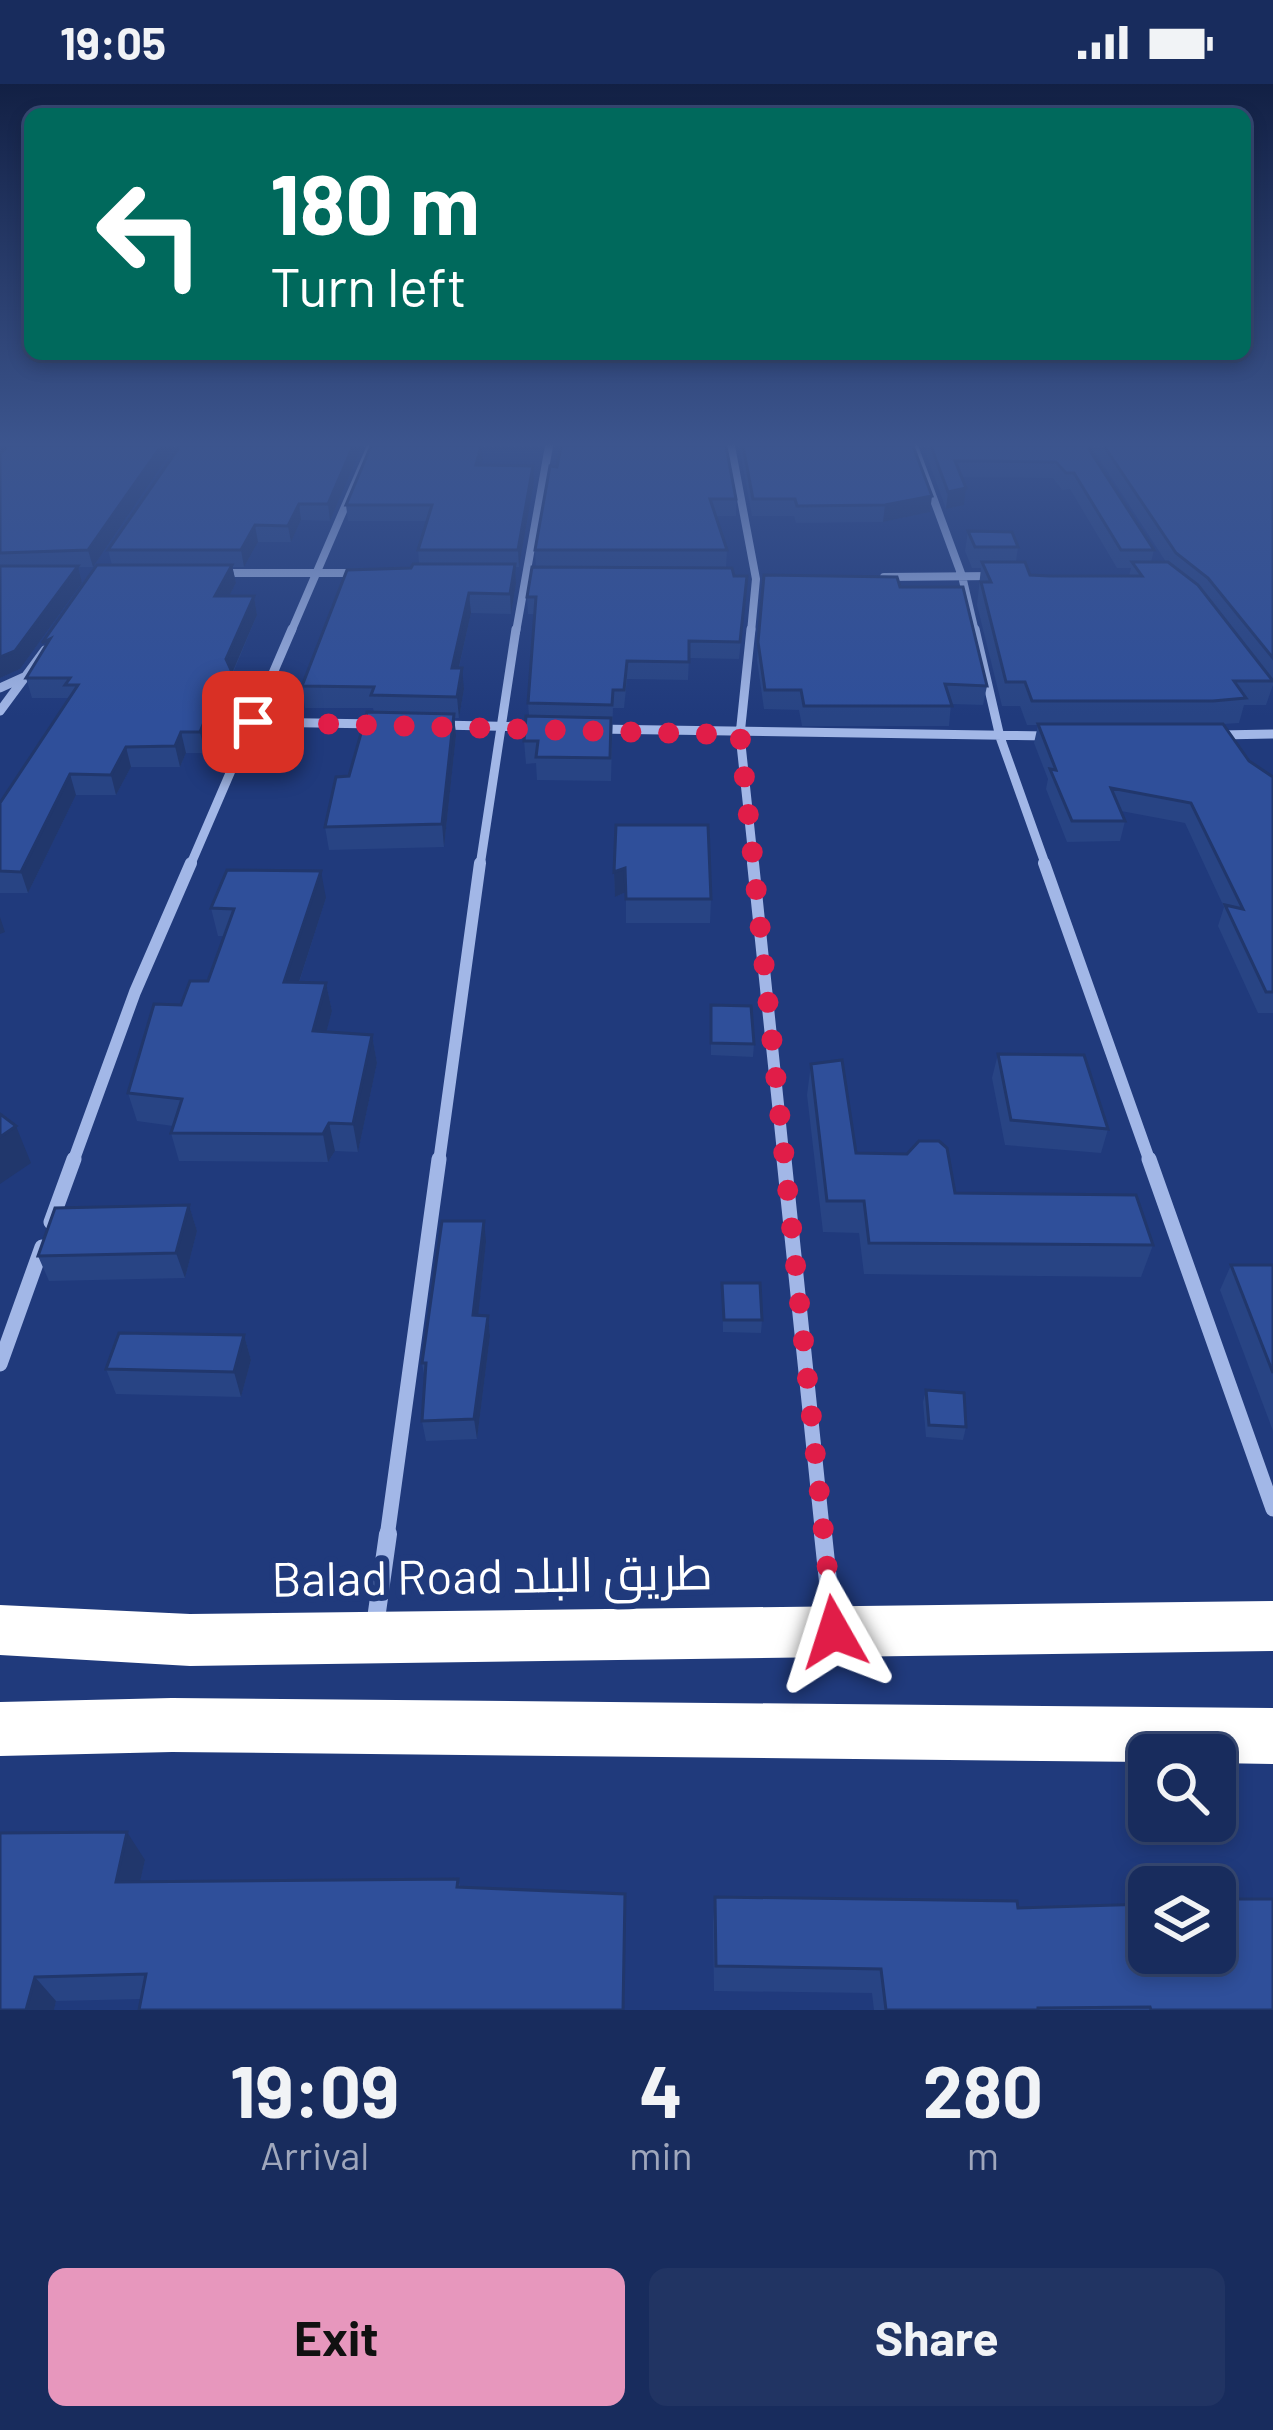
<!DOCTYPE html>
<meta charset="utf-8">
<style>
:root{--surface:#182c5d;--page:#213463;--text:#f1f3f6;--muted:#9fa7bc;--line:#364872;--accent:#e797bd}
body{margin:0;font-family:Barlow,Cairo,sans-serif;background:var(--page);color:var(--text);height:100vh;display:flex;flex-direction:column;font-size:45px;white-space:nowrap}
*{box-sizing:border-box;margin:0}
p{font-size:39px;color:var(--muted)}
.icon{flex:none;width:66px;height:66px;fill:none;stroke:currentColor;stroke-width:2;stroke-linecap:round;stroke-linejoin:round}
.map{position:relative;height:1926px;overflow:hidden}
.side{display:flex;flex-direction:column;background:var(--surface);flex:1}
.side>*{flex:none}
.banner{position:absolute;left:24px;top:24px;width:1227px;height:252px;border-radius:18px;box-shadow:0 6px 18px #0003,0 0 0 3px var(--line);background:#00695c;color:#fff;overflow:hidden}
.buttons{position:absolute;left:1128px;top:1650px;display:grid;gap:24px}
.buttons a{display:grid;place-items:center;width:108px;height:108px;border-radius:18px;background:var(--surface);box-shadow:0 6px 18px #0003,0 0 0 3px var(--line);font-size:60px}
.pin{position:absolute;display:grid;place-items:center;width:102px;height:102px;color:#fff;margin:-51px;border-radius:24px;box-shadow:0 6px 18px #0006}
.me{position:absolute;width:132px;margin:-66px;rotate:354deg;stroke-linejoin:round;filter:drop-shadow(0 0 9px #0008)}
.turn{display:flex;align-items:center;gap:42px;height:252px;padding:0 48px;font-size:54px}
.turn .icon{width:156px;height:156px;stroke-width:2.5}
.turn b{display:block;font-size:84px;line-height:102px}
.eta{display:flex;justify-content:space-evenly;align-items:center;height:204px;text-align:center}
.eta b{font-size:72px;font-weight:700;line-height:84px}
.cta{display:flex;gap:24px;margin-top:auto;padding:24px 48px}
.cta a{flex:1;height:138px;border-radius:18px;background:var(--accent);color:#111;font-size:48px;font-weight:700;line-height:138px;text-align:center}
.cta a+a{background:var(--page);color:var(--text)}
.status{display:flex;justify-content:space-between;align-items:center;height:84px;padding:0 60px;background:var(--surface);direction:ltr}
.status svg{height:33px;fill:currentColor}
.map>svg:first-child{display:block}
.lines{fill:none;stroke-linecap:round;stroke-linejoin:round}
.street-far4{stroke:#a2b7e7;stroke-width:8}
.street-far3{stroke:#a2b7e7;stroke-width:9}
.street-far2{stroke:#a2b7e7;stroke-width:12}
.street-far1{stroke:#a2b7e7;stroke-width:15}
.street{stroke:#a2b7e7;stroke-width:18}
.highway{fill:#fff;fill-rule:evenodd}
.wall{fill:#284484}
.shaded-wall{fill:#21376c}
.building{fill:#2f4f9a;stroke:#21376c;stroke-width:3}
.route{stroke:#e11d48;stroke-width:21;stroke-dasharray:0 37.8}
.labels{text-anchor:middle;stroke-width:12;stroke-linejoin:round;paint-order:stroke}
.near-street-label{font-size:48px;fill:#fff;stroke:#203a7c}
</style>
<div class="status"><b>19:05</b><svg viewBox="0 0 49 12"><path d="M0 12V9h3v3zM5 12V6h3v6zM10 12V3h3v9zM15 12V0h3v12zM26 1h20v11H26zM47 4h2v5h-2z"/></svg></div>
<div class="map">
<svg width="1273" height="1926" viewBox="0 0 1273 1926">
<rect width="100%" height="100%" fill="#203a7c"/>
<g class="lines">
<path class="street-far4" d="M 731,362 L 756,495 L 751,548
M 914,362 L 962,492 L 975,548
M 218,489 L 359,489
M 884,493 L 995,492
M 291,548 L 371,362
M 516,548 L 549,362"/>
<path class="street-far3" d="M 751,545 L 740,651 L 754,782
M 975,545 L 1000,653 L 1046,782
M 0,604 L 24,593
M 0,627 L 45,566
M 253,638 L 377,640
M 440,641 L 539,643
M 596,645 L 1049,652
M 1220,651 L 1273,650
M 190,782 L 292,545
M 480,782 L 516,545"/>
<path class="street-far2" d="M 753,779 L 784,1078
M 1044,779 L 1150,1078
M 73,1078 L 135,908 L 191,779
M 439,1078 L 480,779"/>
<path class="street-far1" d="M 784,1075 L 823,1453
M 1149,1075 L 1273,1425
M 51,1138 L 74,1075
M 0,1280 L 42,1163
M 387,1453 L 439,1075"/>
<path class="street" d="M 823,1450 L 832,1535
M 375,1542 L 388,1450"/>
<path class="highway" d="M 1273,1517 L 1273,1567 L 190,1582 L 0,1571 L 0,1521 L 190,1530 Z
M 172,1614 L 1273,1624 L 1273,1680 L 1215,1679 L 1215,1671 L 1149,1671 L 1149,1678 L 172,1668 L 0,1672 L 0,1618 Z"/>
</g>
<path class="wall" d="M 7,362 L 175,362 L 93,483 L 78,483 L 82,499 L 20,585 L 0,594 L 0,370 Z
M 180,362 L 362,362 L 330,437 L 301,436 L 291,458 L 258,458 L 244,483 L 232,483 L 236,499 L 229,512 L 254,512 L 257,531 L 233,589 L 246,629 L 243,636 L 215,641 L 205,669 L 186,669 L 180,683 L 131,683 L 116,711 L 76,711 L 28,809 L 0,809 L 0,719 L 69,614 L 32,614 L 26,594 L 112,481 L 108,466 Z
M 371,362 L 482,362 L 481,381 L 534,398 L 519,483 L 515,483 L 516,500 L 511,530 L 471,529 L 459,584 L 464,605 L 459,634 L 454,634 L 456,652 L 444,763 L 329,766 L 325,743 L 349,692 L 374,628 L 373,624 L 305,624 L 302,602 L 411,484 L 419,480 L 418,466 L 427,437 L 348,437 L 346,421 Z
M 739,362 L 913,362 L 930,428 L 883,438 L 796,439 L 794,432 L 752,432 Z
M 923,362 L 1087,362 L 1154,466 L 1151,478 L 1166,478 L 1091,362 L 1273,362 L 1273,601 L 1266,621 L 1244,621 L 1239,639 L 1223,640 L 1249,677 L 1273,693 L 1273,929 L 1258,929 L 1218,842 L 1224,823 L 1185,739 L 1121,727 L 1125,737 L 1120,757 L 1067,758 L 1046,705 L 1048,695 L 1034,659 L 1038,641 L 1027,641 L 1020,622 L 1002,622 L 977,521 L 981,484 L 972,484 L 965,467 L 968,447 L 1018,463 L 1016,478 L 1030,491 L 1129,492 L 1131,484 L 1117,484 L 1070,405 L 1062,406 L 1053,394 L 962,393 L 964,421 L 946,425 Z
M 557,383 L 736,415 L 736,432 L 715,432 L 727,466 L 726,483 L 536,483 L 535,466 Z
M 764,491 L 900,503 L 987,602 L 983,621 L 951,620 L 949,642 L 802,642 L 799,626 L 764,625 L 757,576 Z
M 734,492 L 746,508 L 739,575 L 689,574 L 688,596 L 627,595 L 624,624 L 613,624 L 611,697 L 537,696 L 536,679 L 526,680 L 524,657 L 529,632 L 528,619 L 535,530 L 528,530 L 527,513 Z
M 614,788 L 711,815 L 710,839 L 626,839 L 626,808 L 615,813 Z
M 326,814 L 299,899 L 326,899 L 332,927 L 326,948 L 372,951 L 377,979 L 358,1068 L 335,1067 L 328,1078 L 179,1077 L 171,1049 L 173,1042 L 137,1037 L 128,1009 L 181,921 L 208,897 L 224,852 L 218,852 L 211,824 Z
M 711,921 L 754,960 L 753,973 L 711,971 Z
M 998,970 L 1108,1045 L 1101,1069 L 1005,1061 L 992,994 Z
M 811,980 L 856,1069 L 955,1109 L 1153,1161 L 1141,1193 L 864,1190 L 859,1149 L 823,1148 L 807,1011 Z
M 189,1121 L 197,1147 L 185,1194 L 49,1197 L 38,1172 Z
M 486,1158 L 478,1231 L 488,1232 L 490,1252 L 477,1355 L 426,1357 L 422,1337 L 425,1296 L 422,1279 Z
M 1231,1181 L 1273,1181 L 1273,1347 L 1220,1206 Z
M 722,1199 L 762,1236 L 761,1249 L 723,1248 Z
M 244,1251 L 251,1276 L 241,1313 L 116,1310 L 106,1285 Z
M 926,1306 L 966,1343 L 963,1356 L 926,1353 L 923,1318 Z
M 145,1776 L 140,1797 L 458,1795 L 460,1803 L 625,1836 L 624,1926 L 139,1926 L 141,1915 L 56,1917 L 54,1926 L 0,1926 Z
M 715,1813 L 1018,1824 L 1149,1869 L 1273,1926 L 874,1926 L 872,1909 L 714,1907 L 713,1839 Z"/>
<path class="shaded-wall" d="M 161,362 L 175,362 L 93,483 L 88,466 Z
M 353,362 L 362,362 L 330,437 L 328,420 Z
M 481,362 L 483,375 L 477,396 L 476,381 Z
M 533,382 L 534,398 L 519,483 L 518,466 Z
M 966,404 L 964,421 L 946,425 L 948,408 Z
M 932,412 L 930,428 L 883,438 L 885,421 Z
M 299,420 L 301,436 L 291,458 L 288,442 Z
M 255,441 L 258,458 L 244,483 L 241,466 Z
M 515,480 L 516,500 L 511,530 L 510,510 Z
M 232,481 L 236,499 L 219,531 L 215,512 Z
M 78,482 L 82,499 L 20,585 L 0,594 L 0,573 Z
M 469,509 L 471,529 L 454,605 L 452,584 Z
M 254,512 L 257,531 L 230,594 L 226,575 Z
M 462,584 L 464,605 L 459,634 L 457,613 Z
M 242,610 L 246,629 L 243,636 L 215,641 L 205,669 L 200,648 L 211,621 Z
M 454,630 L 456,652 L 444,763 L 442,740 Z
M 181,648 L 186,669 L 180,683 L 175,662 Z
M 126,663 L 131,683 L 116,711 L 111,691 Z
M 70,690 L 76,711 L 28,809 L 21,788 Z
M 625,784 L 626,808 L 615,813 L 614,788 Z
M 321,787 L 326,814 L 290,926 L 284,898 Z
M 0,833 L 5,848 L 0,850 Z
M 326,899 L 332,927 L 319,975 L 313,947 Z
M 372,951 L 377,979 L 358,1068 L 353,1040 Z
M 329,1039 L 335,1067 L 328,1078 L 323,1050 Z
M 16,1042 L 31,1079 L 0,1100 L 0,1053 Z
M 189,1121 L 197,1147 L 185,1194 L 176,1169 Z
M 484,1137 L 486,1158 L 476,1252 L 473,1231 Z
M 488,1232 L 490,1252 L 477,1355 L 474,1335 Z
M 244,1251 L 251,1276 L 241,1313 L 234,1288 Z
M 127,1748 L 145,1776 L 134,1824 L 116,1798 Z
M 35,1893 L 56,1917 L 54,1926 L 26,1926 Z"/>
<path class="building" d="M 7,362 L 161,362 L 88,466 L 0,469 L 0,370 Z
M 180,362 L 353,362 L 328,420 L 299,420 L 288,442 L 255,441 L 241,466 L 108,466 Z
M 371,362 L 481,362 L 476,381 L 533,382 L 518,466 L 418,466 L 432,421 L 346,421 Z
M 561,362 L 726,362 L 736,415 L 710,415 L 727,466 L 535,466 L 550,382 L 557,383 Z
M 743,362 L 913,362 L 932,412 L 885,421 L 797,422 L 795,415 L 753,415 Z
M 931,362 L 1087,362 L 1154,466 L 1121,466 L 1074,389 L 1066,389 L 1056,378 L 955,377 L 966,404 L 948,408 Z
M 1104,362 L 1273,362 L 1273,574 L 1208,494 L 1176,469 Z
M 968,447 L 1012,448 L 1018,463 L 975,463 Z
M 982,478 L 1025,478 L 1030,491 L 1050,492 L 1142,492 L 1132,478 L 1168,478 L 1198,501 L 1273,597 L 1234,597 L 1246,614 L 1213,617 L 1032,617 L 1025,598 L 1006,598 L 981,498 L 991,498 Z
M 413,480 L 515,480 L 510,510 L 469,509 L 452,584 L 462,584 L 457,613 L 371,611 L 374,603 L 302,602 L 347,486 L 411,484 Z
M 97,481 L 232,481 L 215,512 L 254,512 L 226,575 L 242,610 L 239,616 L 211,621 L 200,648 L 181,648 L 175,662 L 126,663 L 111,691 L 70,690 L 21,788 L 0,787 L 0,719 L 78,601 L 65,601 L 70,594 L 26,594 L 50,555 L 42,559 Z
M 0,482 L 78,482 L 15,567 L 0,573 Z
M 532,483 L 732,484 L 734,492 L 747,492 L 740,558 L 689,557 L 689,578 L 627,577 L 624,606 L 613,606 L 612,621 L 528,619 L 536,513 L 527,513 Z
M 764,491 L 897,493 L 900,503 L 963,503 L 987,602 L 945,600 L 952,622 L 804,622 L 801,606 L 765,606 L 758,558 Z
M 367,628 L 454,630 L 442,740 L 325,743 L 336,693 L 349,692 Z
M 526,632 L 611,634 L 610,674 L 536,673 L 538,657 L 524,657 Z
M 1038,640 L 1223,640 L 1249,677 L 1273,693 L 1273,908 L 1266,908 L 1225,821 L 1243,825 L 1191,719 L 1111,704 L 1125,737 L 1072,737 L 1050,685 L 1056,686 Z
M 616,741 L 708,741 L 711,815 L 626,815 L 625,784 L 614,788 Z
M 227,786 L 321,787 L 284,898 L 326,899 L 313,947 L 372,951 L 353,1040 L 329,1039 L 323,1050 L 171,1049 L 182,1015 L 128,1009 L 154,920 L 181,921 L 190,897 L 208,897 L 234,825 L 211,824 Z
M 711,921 L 751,922 L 754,960 L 711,959 Z
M 998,970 L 1084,971 L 1108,1045 L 1011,1036 Z
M 842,976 L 856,1069 L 907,1070 L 919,1057 L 939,1057 L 947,1064 L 955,1109 L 1136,1111 L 1153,1161 L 869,1159 L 864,1117 L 827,1117 L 811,980 Z
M 0,1030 L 16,1042 L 0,1053 Z
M 189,1121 L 176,1169 L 38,1172 L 55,1124 Z
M 442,1137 L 484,1137 L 473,1231 L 488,1232 L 474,1335 L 422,1337 L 426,1279 L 422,1279 Z
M 1231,1181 L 1273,1181 L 1273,1289 Z
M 722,1199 L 760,1199 L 762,1236 L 724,1236 Z
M 119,1249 L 244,1251 L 234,1288 L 106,1285 Z
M 926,1306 L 964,1309 L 966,1343 L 929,1341 Z
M 127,1748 L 116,1798 L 458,1795 L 457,1803 L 625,1810 L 623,1926 L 139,1926 L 146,1890 L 35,1893 L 26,1926 L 0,1926 L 0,1749 Z
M 715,1813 L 1017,1817 L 1018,1824 L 1149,1820 L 1149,1869 L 1215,1869 L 1215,1815 L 1273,1815 L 1273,1926 L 1151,1926 L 1150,1923 L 1038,1924 L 1038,1926 L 886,1926 L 881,1885 L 716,1882 Z"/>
<linearGradient id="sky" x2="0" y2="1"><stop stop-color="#122044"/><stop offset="0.57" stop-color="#3c558e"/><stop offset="1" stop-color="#3c558e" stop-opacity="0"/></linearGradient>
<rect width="1273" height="632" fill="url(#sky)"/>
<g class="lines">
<path class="route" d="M 253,638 L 740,651 L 834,1548"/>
</g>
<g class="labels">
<g class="near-street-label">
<text transform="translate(492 1492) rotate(-1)" y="17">Balad Road طريق البلد</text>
</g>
</g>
</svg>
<div class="buttons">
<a><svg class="icon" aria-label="search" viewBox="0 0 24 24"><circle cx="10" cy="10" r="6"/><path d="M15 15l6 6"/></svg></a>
<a><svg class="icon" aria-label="layers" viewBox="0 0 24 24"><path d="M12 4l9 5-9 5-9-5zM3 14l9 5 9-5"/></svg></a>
</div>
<div class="pin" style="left:253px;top:638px;background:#d93025"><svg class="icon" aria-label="arrive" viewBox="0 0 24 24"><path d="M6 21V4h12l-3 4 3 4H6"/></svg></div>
<svg class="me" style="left:834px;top:1548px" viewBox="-20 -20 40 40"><path d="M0-17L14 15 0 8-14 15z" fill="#e11d48" stroke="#fff" stroke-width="4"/></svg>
<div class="banner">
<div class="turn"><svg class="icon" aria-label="left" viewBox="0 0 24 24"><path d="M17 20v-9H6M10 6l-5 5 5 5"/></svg><div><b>180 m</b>Turn left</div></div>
</div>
</div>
<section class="side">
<div class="eta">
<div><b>19:09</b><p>Arrival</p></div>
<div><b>4</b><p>min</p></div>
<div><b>280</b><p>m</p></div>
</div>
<div class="cta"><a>Exit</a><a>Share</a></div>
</section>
